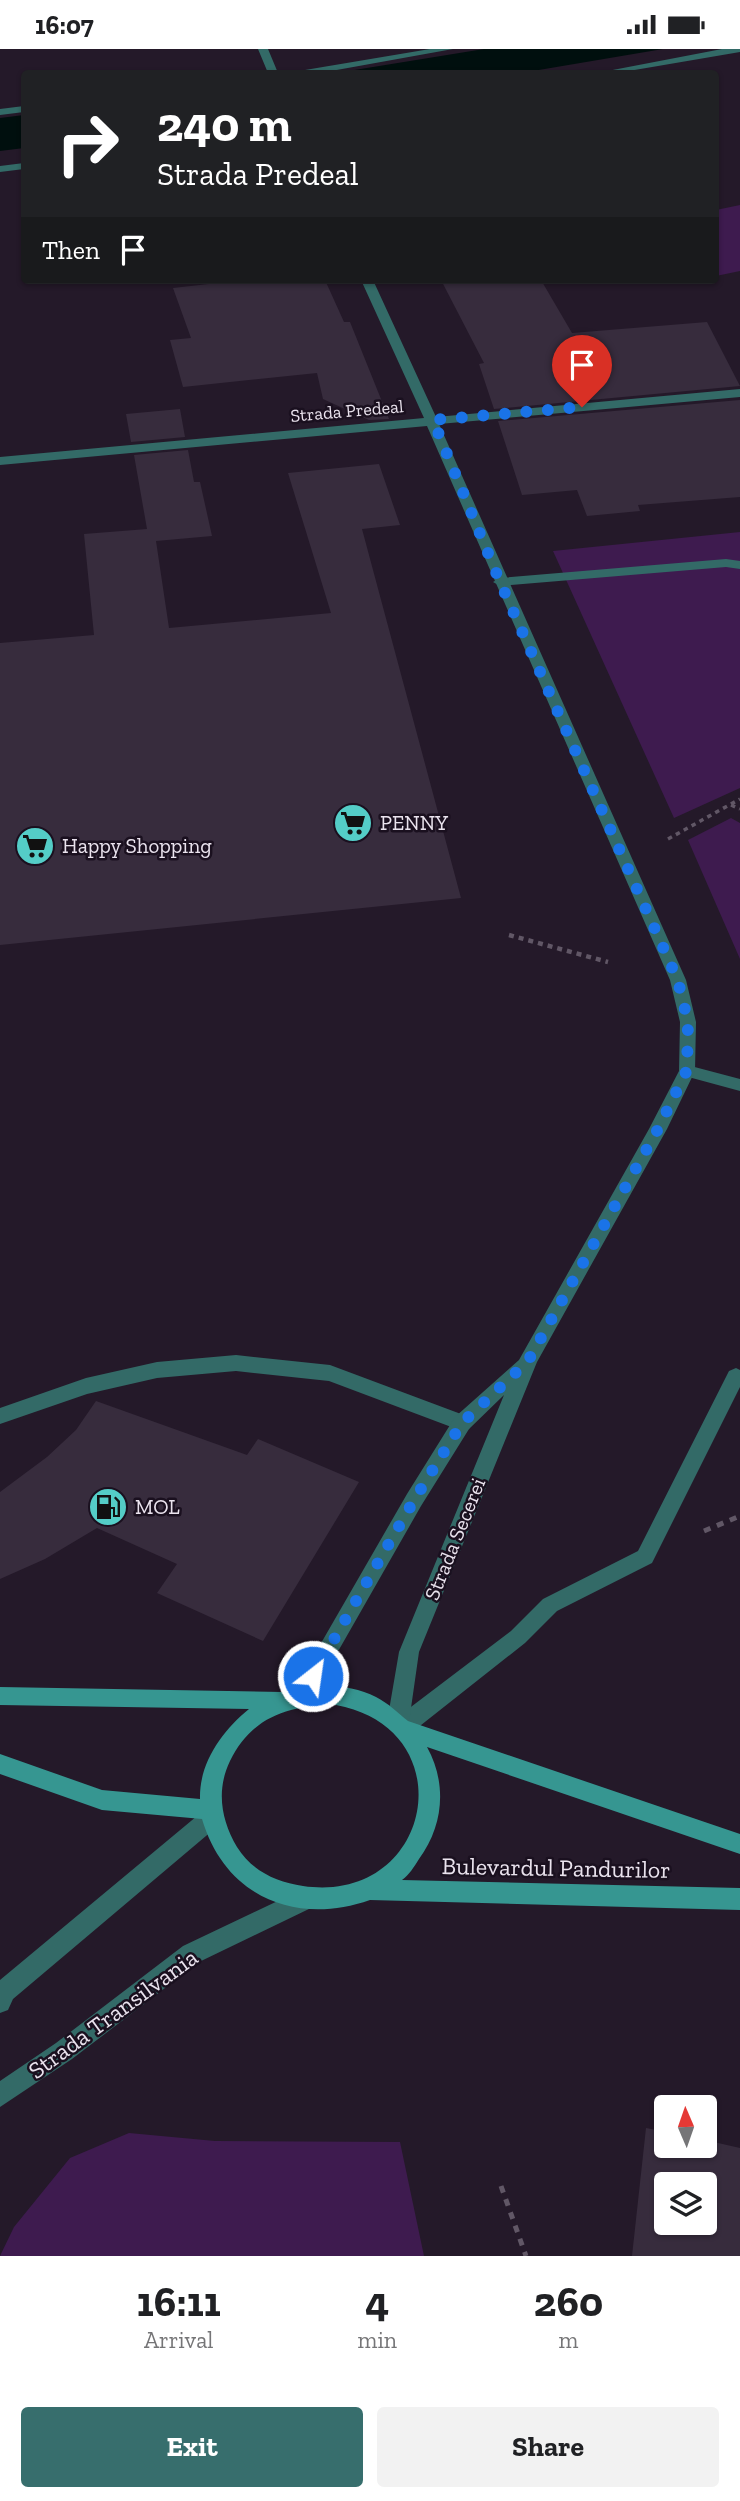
<!DOCTYPE html>
<style>
:root{--surface:#fff;--page:#f2f2f2;--text:#202124;--muted:#757577;--accent:#376e6d}
body{margin:0;font-family:"Zilla Slab",serif;background:var(--page);color:var(--text);height:100vh;display:flex;flex-direction:column;font-size:26px;white-space:nowrap}
*{box-sizing:border-box;margin:0}
p{font-size:23px;color:var(--muted)}
.icon{flex:none;width:38px;height:38px;fill:none;stroke:currentColor;stroke-width:2;stroke-linecap:round;stroke-linejoin:round}
.map{position:relative;height:2207px;overflow:hidden}
.details{display:flex;flex-direction:column;background:var(--surface);flex:1}
.details>*{flex:none}
.banner{position:absolute;left:21px;top:21px;width:698px;height:214px;border-radius:7px;box-shadow:0 2px 5px #0004;background:#202124;color:#fff;overflow:hidden}
.needle{width:46px;rotate:358deg}
.controls{position:absolute;left:654px;top:2046px;display:grid;gap:14px}
.controls a{display:grid;place-items:center;width:63px;height:63px;border-radius:7px;background:var(--surface);box-shadow:0 2px 5px #0004;font-size:35px}
.pin{position:absolute;display:grid;place-items:center;width:60px;height:60px;color:#fff;margin:-72px -30px;border-radius:50% 50% 50% 0;rotate:-45deg;box-shadow:0 0 7px #0007}
.pin .icon{rotate:45deg}
.me{position:absolute;width:77px;margin:-38px;rotate:30deg;stroke-linejoin:round;filter:drop-shadow(0 0 5px #0008)}
.turn{display:flex;align-items:center;gap:24px;height:147px;padding:0 21px;font-size:32px}
.turn .icon{width:91px;height:91px;stroke-width:2.5}
.turn b{display:block;font-size:49px;line-height:60px}
.then{display:flex;align-items:center;height:66px;padding:0 21px;background:#0003;gap:14px;font-size:26px}
.eta{display:flex;justify-content:space-evenly;align-items:center;height:119px;text-align:center}
.eta b{font-size:42px;font-weight:700;line-height:49px}
.button{display:flex;gap:14px;margin-top:auto;padding:14px 21px}
.button a{flex:1;height:80px;border-radius:7px;background:var(--accent);color:#fff;font-size:28px;font-weight:700;line-height:80px;text-align:center}
.button a+a{background:var(--page);color:var(--text)}
.status{display:flex;justify-content:space-between;align-items:center;height:49px;padding:0 35px;background:var(--surface);direction:ltr}
.status svg{height:19px;fill:currentColor}
.map>svg:first-child{display:block}
.green{fill:#3e1b4f}
.water{fill:#000f0e}
.building{fill:#372c3d;fill-rule:evenodd}
.lines{fill:none;stroke-linecap:round;stroke-linejoin:round}
.path-far2{stroke:#615766;stroke-width:3.5;stroke-dasharray:4.5 4.5;stroke-linecap:butt}
.path-far1{stroke:#615766;stroke-width:4.5;stroke-dasharray:5 5;stroke-linecap:butt}
.path{stroke:#615766;stroke-width:5;stroke-dasharray:7 7;stroke-linecap:butt}
.service{fill:#336a67;fill-rule:evenodd}
.minor{fill:#336a67;fill-rule:evenodd}
.tertiary{fill:#336a67;fill-rule:evenodd}
.secondary{fill:#369691;fill-rule:evenodd}
.route{stroke:#1a73e8;stroke-width:12;stroke-dasharray:0 21.6}
.labels{text-anchor:middle;stroke-width:5;stroke-linejoin:round;paint-order:stroke}
.far-street-label{font-size:18px;fill:#eae3ee;stroke:#1a101f}
.poi-label{font-size:21px;fill:#eae3ee;stroke:#1a101f;text-anchor:start}
.street-label{font-size:21px;fill:#eae3ee;stroke:#1a101f}
.near-street-label{font-size:24px;fill:#eae3ee;stroke:#1a101f}
</style>
<div class="status"><b>16:07</b><svg viewBox="0 0 49 12"><path d="M0 12V9h3v3zM5 12V6h3v6zM10 12V3h3v9zM15 12V0h3v12zM26 1h20v11H26zM47 4h2v5h-2z"/></svg></div>
<div class="map">
<svg width="740" height="2207" viewBox="0 0 740 2207">
<rect width="100%" height="100%" fill="#241929"/>
<path class="green" d="M 740,156 L 740,222 L 716,227 L 716,161 Z
M 740,483 L 740,739 L 674,769 L 553,502 Z
M 731,769 L 740,774 L 740,910 L 688,791 Z
M 129,2084 L 215,2092 L 400,2093 L 424,2207 L 0,2207 L 14,2178 L 70,2109 Z"/>
<path class="water" d="M 484,0 L 663,0 L 521,24 L 336,24 Z
M 24,66 L 24,99 L 0,102 L 0,69 Z"/>
<path class="building" d="M 244,231 L 325,231 L 344,273 L 350,273 L 389,370 L 369,371 L 323,350 L 317,324 L 183,338 L 170,291 L 191,289 L 173,239 Z
M 441,231 L 541,231 L 572,284 L 707,273 L 740,337 L 494,360 L 479,315 L 484,314 Z
M 740,351 L 740,448 L 638,456 L 640,462 L 587,467 L 577,441 L 522,446 L 498,372 Z
M 180,360 L 185,388 L 131,393 L 126,365 Z
M 188,401 L 194,433 L 200,433 L 212,487 L 156,492 L 169,579 L 331,564 L 288,424 L 379,415 L 400,476 L 362,480 L 461,849 L 0,896 L 0,594 L 94,586 L 84,485 L 147,480 L 134,406 Z
M 96,1352 L 247,1406 L 258,1390 L 359,1433 L 263,1592 L 157,1544 L 177,1515 L 97,1479 L 45,1510 L 0,1530 L 0,1443 L 47,1408 L 76,1381 Z
M 646,2079 L 667,2083 L 667,2096 L 705,2096 L 705,2091 L 740,2099 L 740,2207 L 632,2207 ZM 667,2135 L 705,2135 L 705,2174 L 667,2174 Z"/>
<g class="lines">
<path class="path-far2" d="M 731,756 L 740,760
M 668,790 L 740,750"/>
<path class="path-far1" d="M 509,886 L 608,913"/>
<path class="path" d="M 704,1482 L 740,1467
M 501,2137 L 526,2207"/>
<path class="service" d="M 726,510 L 740,512 L 740,520 L 726,518 L 500,537 L 493,533 L 500,529 Z
M 236,1306 L 330,1316 L 469,1368 L 472,1374 L 469,1380 L 462,1382 L 329,1332 L 236,1322 L 157,1329 L 87,1345 L 0,1375 L 0,1359 L 86,1329 L 157,1313 Z
M 736,1319 L 740,1321 L 740,1338 L 652,1514 L 557,1562 L 525,1594 L 411,1684 L 403,1687 L 395,1684 L 392,1677 L 395,1670 L 511,1582 L 543,1550 L 638,1502 L 729,1322 Z"/>
<path class="minor" d="M 430,0 L 453,0 L 320,24 L 300,24 L 305,21 Z
M 722,0 L 740,0 L 740,3 L 617,24 L 597,24 Z
M 24,57 L 24,63 L 0,66 L 0,60 Z
M 24,114 L 24,120 L 0,123 L 0,117 Z
M 687,1016 L 740,1030 L 740,1042 L 681,1026 L 679,1022 L 681,1018 Z
M 211,1759 L 219,1762 L 222,1769 L 219,1776 L 13,1950 L 8,1961 L 0,1964 L 0,1931 L 203,1762 Z
M 303,1840 L 311,1843 L 314,1851 L 311,1859 L 199,1913 L 72,2010 L 0,2058 L 0,2032 L 56,1994 L 183,1897 Z"/>
<path class="tertiary" d="M 258,0 L 268,0 L 278,24 L 268,24 Z
M 361,231 L 373,231 L 436,368 L 740,340 L 740,348 L 439,375 L 686,931 L 696,973 L 695,1022 L 667,1080 L 537,1313 L 419,1603 L 409,1673 L 406,1680 L 398,1683 L 390,1680 L 387,1673 L 399,1603 L 504,1346 L 469,1380 L 421,1457 L 308,1655 L 301,1657 L 294,1655 L 290,1648 L 407,1445 L 455,1368 L 519,1311 L 649,1080 L 679,1022 L 680,973 L 670,931 L 427,377 L 0,416 L 0,408 L 424,369 Z"/>
<path class="secondary" d="M 0,1638 L 282,1643 C 311,1634 349,1634 376,1648 C 388,1654 398,1664 408,1672 L 740,1785 L 740,1805 L 427,1698 C 447,1734 444,1776 419,1810 C 414,1818 409,1826 402,1831 L 740,1839 L 740,1861 L 370,1851 C 296,1877 225,1848 202,1770 L 102,1761 L 0,1725 L 0,1705 L 102,1741 L 200,1750 C 199,1714 222,1682 249,1660 L 0,1656 ZM 336,1656 C 466,1680 433,1856 303,1837 C 276,1833 252,1822 237,1798 C 221,1771 216,1741 230,1712 C 252,1667 290,1656 336,1656 Z"/>
</g>
<g class="lines">
<path class="route" d="M 313,1627 L 414,1451 L 462,1374 L 528,1312 L 658,1080 L 687,1021 L 688,973 L 678,932 L 500,533 L 433,371 L 582,358"/>
</g>
<defs>
<symbol id="supermarket-disc" viewBox="-11 -11 22 22"><circle r="9.5" fill="#54cdc7" stroke="#1a101f"/><path d="M-6-5.5h2.5l.6 2H6L4.5 2H-2.5L-4.4-4H-6ZM-1.5 3.2a1.3 1.3 0 1 0 .1 0ZM3 3.2a1.3 1.3 0 1 0 .1 0Z" fill="#111"/></symbol>
<symbol id="fuel-disc" viewBox="-11 -11 22 22"><circle r="9.5" fill="#54cdc7" stroke="#1a101f"/><path d="M-5.5-6h7V0h2V4h1.3V-2.5L3-4.5l.8-.8L6-3V5H2.5V1h-1V6h-7ZM-4.2-4.7v3.2H.2V-4.7Z" fill="#111"/></symbol>
</defs>
<g fill-rule="evenodd">
<use href="#supermarket-disc" x="331" y="752" width="44" height="44"/>
<use href="#supermarket-disc" x="13" y="775" width="44" height="44"/>
<use href="#fuel-disc" x="86" y="1436" width="44" height="44"/>
</g>
<g class="labels">
<g class="far-street-label">
<text transform="translate(347 362) rotate(-5)" y="6">Strada Predeal</text>
</g>
<g class="poi-label">
<text x="380" y="781">PENNY</text>
<text x="62" y="804">Happy Shopping</text>
<text x="135" y="1465">MOL</text>
</g>
<g class="street-label">
<text transform="translate(455 1490) rotate(-68)" y="7">Strada Secerei</text>
</g>
<g class="near-street-label">
<text transform="translate(556 1819) rotate(1)" y="8">Bulevardul Pandurilor</text>
<text transform="translate(113 1965) rotate(-36)" y="8">Strada Transilvania</text>
</g>
</g>
</svg>
<div class="controls">
<a><svg class="needle" viewBox="-14 -14 28 28"><path d="M0-13l5 13h-10z" fill="#e53935"/><path d="M0 13l5-13h-10z" fill="#757577"/></svg></a>
<a><svg class="icon" aria-label="layers" viewBox="0 0 24 24"><path d="M12 4l9 5-9 5-9-5zM3 14l9 5 9-5"/></svg></a>
</div>
<div class="pin" style="left:582px;top:358px;background:#d93025"><svg class="icon" aria-label="arrive" viewBox="0 0 24 24"><path d="M6 21V4h12l-3 4 3 4H6"/></svg></div>
<svg class="me" style="left:313px;top:1627px" viewBox="-20 -20 40 40"><circle r="17" fill="#1a73e8" stroke="#fff" stroke-width="3"/><path d="M0-11L8 9 0 5-8 9z" fill="#fff"/></svg>
<div class="banner">
<div class="turn"><svg class="icon" aria-label="right" viewBox="0 0 24 24"><path d="M7 20v-9h11M14 6l5 5-5 5"/></svg><div><b>240 m</b>Strada Predeal</div></div>
<div class="then">Then<svg class="icon" aria-label="arrive" viewBox="0 0 24 24"><path d="M6 21V4h12l-3 4 3 4H6"/></svg></div>
</div>
</div>
<section class="details">
<div class="eta">
<div><b>16:11</b><p>Arrival</p></div>
<div><b>4</b><p>min</p></div>
<div><b>260</b><p>m</p></div>
</div>
<div class="button"><a>Exit</a><a>Share</a></div>
</section>
